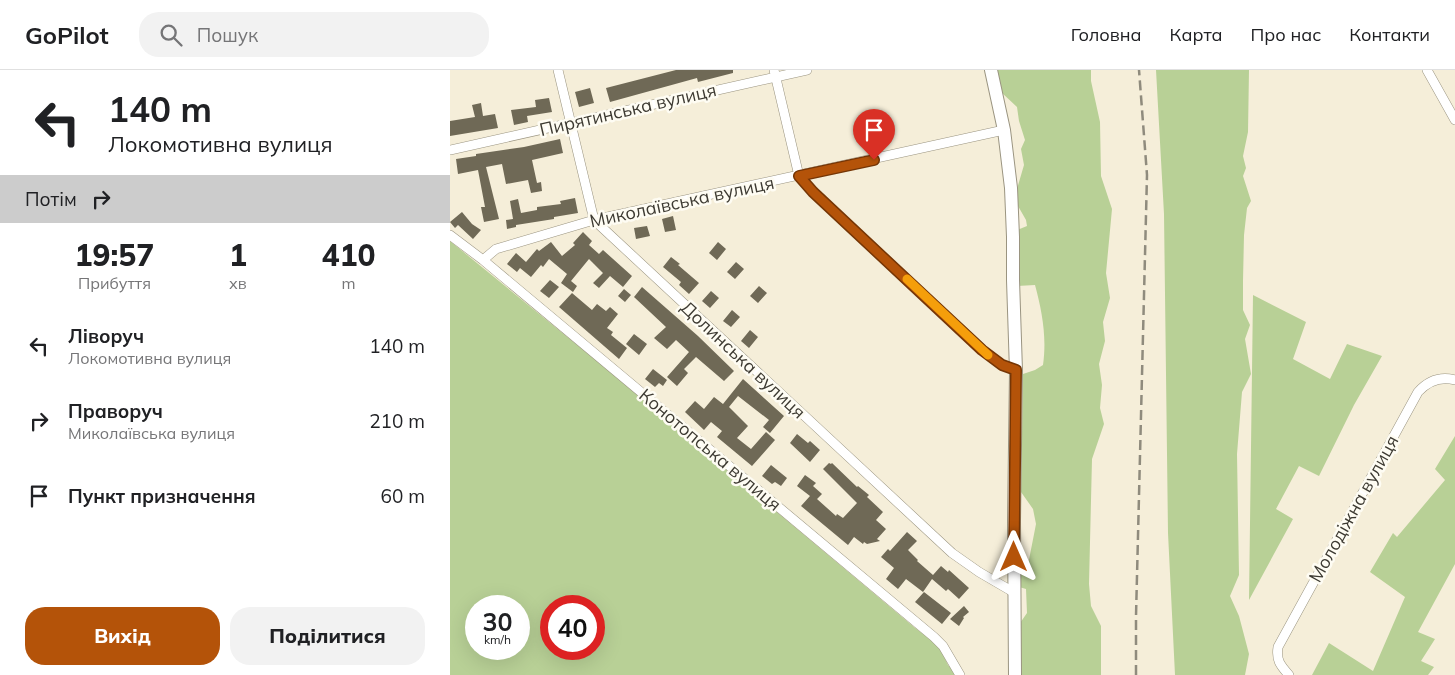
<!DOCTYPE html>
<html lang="uk">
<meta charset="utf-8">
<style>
:root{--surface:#fff;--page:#f2f2f2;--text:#202124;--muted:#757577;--line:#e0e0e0;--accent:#b45309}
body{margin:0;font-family:Mulish,sans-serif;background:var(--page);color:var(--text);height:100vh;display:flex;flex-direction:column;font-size:19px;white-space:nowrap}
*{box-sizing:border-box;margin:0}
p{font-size:16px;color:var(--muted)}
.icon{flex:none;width:28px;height:28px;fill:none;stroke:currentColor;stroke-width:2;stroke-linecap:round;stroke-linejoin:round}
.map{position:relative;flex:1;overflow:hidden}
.sheet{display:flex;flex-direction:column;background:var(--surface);width:450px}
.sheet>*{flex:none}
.hud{background:#fff;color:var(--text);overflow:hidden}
.speed{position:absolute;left:15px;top:525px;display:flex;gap:10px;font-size:25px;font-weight:700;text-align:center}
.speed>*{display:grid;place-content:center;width:65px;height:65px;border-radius:50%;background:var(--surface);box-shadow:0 5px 20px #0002;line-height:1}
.speed small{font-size:12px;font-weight:400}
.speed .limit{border:8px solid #d22;background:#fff;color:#111}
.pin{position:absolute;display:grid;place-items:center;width:42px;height:42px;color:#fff;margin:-51px -21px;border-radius:50% 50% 50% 0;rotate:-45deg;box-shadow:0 0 5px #0007}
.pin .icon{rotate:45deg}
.me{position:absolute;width:55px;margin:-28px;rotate:0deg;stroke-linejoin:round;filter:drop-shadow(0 0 4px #0008)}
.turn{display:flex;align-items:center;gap:18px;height:105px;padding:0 25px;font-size:22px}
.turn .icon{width:65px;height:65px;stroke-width:2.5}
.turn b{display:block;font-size:35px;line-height:42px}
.then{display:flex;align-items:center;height:48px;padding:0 25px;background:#0003;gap:10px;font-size:19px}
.eta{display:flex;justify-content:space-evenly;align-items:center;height:85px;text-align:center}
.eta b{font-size:30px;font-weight:800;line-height:35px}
.button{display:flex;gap:10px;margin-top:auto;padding:10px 25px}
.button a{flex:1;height:58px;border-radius:20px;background:var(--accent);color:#fff;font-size:20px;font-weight:800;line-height:58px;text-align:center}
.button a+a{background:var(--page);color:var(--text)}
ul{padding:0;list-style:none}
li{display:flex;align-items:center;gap:15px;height:75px;padding:0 25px}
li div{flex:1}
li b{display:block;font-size:19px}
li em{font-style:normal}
header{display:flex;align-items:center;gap:30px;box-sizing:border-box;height:70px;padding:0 25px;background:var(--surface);border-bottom:1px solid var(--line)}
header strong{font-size:24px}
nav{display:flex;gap:28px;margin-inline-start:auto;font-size:18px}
.search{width:350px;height:45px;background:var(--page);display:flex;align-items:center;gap:12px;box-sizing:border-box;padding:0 18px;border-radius:20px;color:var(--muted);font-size:19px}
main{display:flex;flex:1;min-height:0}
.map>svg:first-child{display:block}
.green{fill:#b8d096;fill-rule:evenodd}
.building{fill:#6f6956}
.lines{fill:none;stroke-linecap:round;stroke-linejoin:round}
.street-casing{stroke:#9a9480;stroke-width:10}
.secondary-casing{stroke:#9a9480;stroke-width:14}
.street{stroke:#fff;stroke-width:9}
.secondary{stroke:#fff;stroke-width:12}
.rail{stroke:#8f8b7d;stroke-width:2.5;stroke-dasharray:10 5;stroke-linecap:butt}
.route-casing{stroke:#753606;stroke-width:12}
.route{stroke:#b45309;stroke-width:9}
.slow{stroke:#f59e0b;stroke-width:9}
.labels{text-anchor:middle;stroke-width:5;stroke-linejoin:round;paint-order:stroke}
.street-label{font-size:18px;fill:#3d3a32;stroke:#fefcf3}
</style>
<header>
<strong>GoPilot</strong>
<div class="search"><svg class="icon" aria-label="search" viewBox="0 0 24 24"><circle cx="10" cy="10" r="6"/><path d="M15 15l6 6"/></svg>Пошук</div>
<nav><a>Головна</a><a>Карта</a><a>Про нас</a><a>Контакти</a></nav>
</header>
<main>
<section class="sheet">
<div class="hud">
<div class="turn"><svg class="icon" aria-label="left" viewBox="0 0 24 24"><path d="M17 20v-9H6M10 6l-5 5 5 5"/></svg><div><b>140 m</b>Локомотивна вулиця</div></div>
<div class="then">Потім<svg class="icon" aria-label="right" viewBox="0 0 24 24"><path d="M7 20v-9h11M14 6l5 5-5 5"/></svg></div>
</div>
<div class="eta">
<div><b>19:57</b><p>Прибуття</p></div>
<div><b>1</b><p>хв</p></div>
<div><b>410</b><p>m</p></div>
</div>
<ul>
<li><svg class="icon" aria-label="left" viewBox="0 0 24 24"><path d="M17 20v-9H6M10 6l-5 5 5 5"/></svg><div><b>Ліворуч</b><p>Локомотивна вулиця</p></div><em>140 m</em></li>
<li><svg class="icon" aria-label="right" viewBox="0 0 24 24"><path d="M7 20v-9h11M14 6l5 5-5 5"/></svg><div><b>Праворуч</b><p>Миколаївська вулиця</p></div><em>210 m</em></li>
<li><svg class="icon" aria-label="arrive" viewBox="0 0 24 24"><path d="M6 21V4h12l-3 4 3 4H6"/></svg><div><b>Пункт призначення</b></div><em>60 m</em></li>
</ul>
<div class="button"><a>Вихід</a><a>Поділитися</a></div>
</section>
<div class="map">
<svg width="1005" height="605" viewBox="0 0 1005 605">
<rect width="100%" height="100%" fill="#f5eed9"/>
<path class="green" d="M 545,0 L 641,0 L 641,11 L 650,52 L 651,106 L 662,139 L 656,203 L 660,228 L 653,252 L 655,271 L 649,294 L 652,315 L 650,338 L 654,354 L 642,389 L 639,514 L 641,536 L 651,556 L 651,605 L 569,605 L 568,556 L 577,543 L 576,519 L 569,517 L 569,502 L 577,500 L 586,454 L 583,439 L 571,422 L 573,304 L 585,300 L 593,295 C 597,267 592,241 585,215 L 567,216 L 565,161 L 577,156 L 576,150 L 564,129 L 574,95 L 571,79 L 575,70 L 569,51 L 567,37 L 551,22 Z
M 706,0 L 799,0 L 798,62 L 793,86 L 796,98 L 793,106 L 801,131 L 797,138 L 794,165 L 793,211 L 793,240 L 800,255 L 795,269 L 801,304 L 792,322 L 787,384 L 789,505 L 780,526 L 789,546 L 799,584 L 795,605 L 725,605 L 718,463 L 714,144 Z
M 0,171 L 148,292 L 464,557 L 489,576 L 498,595 L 507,605 L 0,605 ZM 26,536 L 69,536 L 69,579 L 26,579 ZM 101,536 L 144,536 L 144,579 L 101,579 Z
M 803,225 L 856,252 L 843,289 L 880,309 L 897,274 L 932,286 L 904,335 L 869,406 L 849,396 L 826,439 L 843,449 L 799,530 Z
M 1005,366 L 1005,494 L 968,562 L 985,569 L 971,591 L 984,597 L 978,605 L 862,605 L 879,573 L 923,601 L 955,527 L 920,502 L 943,463 L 947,467 L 995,410 L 985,399 Z"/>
<path class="building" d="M 226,0 L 283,0 L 283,3 L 248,12 L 247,8 L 160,32 L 156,18 Z
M 140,18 L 144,33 L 129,37 L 125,22 Z
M 99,28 L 102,42 L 77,46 L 78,52 L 64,55 L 61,40 L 86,37 L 85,30 Z
M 31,33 L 33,46 L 45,44 L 48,58 L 0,66 L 0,51 L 25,47 L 22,35 Z
M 110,69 L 113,83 L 82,90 L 87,113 L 91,112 L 92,121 L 81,123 L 78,110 L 56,114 L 52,94 L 36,97 L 49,149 L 34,152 L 31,137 L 35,137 L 28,100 L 8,104 L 6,89 L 26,86 L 26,84 L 74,77 Z
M 125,128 L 128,143 L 104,147 L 104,149 L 66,155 L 66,157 L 57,159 L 56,150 L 63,149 L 60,131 L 68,129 L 71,143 L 87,140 L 87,137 L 111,134 L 110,131 Z
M 12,142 L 22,154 L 31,160 L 23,169 L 8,155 L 5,158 L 0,152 Z
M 223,146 L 226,160 L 215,162 L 212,149 Z
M 197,156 L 200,166 L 186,169 L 184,158 Z
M 133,162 L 142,171 L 139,175 L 149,184 L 153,180 L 182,206 L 173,217 L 160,206 L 149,218 L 143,213 L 153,203 L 139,189 L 121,211 L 127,216 L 123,222 L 111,213 L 117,204 L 99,189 L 93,197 L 91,195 L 81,207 L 70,198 L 67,202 L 57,194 L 66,183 L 76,192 L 87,179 L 89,181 L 101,172 L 112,186 L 125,175 L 123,173 Z
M 268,172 L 276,179 L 267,190 L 259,183 Z
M 221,187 L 230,194 L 228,195 L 249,213 L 239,224 L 229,215 L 231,212 L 213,197 Z
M 286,192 L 294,199 L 285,209 L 277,202 Z
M 100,210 L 109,217 L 99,228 L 90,221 Z
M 309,216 L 317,223 L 308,233 L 300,226 Z
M 192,217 L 248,266 L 284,301 L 274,311 L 246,287 L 234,299 L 238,303 L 227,316 L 217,307 L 239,282 L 226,270 L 217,279 L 204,268 L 216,257 L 184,227 Z
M 174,219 L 181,225 L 175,232 L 168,226 Z
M 261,221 L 269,228 L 260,238 L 252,231 Z
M 122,223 L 142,240 L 147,234 L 156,241 L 160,237 L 168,244 L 157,258 L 163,262 L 161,265 L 177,278 L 169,289 L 109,237 Z
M 282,240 L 290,247 L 281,257 L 273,251 Z
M 300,260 L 308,267 L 299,278 L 291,271 Z
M 184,264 L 197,274 L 189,285 L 176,274 Z
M 203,299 L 217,310 L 213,316 L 209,313 L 205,317 L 195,309 Z
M 293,309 L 334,346 L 320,363 L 313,357 L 319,350 L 288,326 L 279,337 L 298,356 L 287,368 L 301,379 L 316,362 L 325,370 L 302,396 L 267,367 L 272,361 L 261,352 L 254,360 L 235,342 L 245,331 L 254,339 L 264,327 L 273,334 Z
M 347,364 L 358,373 L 360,371 L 370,380 L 360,392 L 340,373 Z
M 379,393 L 381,394 L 382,393 L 407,417 L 408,416 L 419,425 L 417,427 L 433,442 L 426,450 L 436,459 L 427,469 L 430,471 L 417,474 L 414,472 L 413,474 L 404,467 L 398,475 L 351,436 L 360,426 L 347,416 L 355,405 L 366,413 L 363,416 L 372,424 L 367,429 L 386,446 L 387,444 L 393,448 L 407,433 L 373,399 Z
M 321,395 L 337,408 L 331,416 L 325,412 L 322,414 L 312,406 Z
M 457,462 L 467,471 L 458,480 L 468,490 L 467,491 L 483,505 L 491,496 L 498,502 L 499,500 L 519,518 L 509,529 L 498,519 L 496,521 L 482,509 L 473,522 L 456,509 L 448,519 L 436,509 L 444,498 L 431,487 L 438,479 L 440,481 Z
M 474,522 L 501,543 L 492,554 L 465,532 Z
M 514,536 L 519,542 L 513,547 L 514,548 L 509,556 L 500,549 Z"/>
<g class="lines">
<defs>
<path id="street" d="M 108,0 L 144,150 L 502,483 L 529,502 L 565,523
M 324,0 L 349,106 L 363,122 L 533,280 L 552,295 L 566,301
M 977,0 L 1005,50
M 0,80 L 357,0
M 0,165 L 33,190 L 484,567 L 493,576 L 510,605
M 33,190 L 46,179 L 144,150 L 554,60
M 839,605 C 830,595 826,590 828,577 L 968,322 C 978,311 990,306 1005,310"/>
<path id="secondary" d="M 541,0 L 554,60 L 561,118 L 563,167 L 563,210 L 566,301 L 564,451 L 565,605"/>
</defs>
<use href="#street" class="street-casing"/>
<use href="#secondary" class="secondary-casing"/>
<use href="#street" class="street"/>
<use href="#secondary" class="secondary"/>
<path class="rail" d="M 686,605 L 686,546 L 697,105 L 689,0"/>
</g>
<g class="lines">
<defs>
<path id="route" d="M 424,90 L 349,106 L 363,122 L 532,280 L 552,295 L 566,300 L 564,487"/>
</defs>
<use href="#route" class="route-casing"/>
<use href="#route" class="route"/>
<path class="slow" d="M 457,209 L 538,285"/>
</g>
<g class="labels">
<g class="street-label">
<text transform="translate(178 40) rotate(-13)" y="6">Пирятинська вулиця</text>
<text transform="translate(232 132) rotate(-12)" y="6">Миколаївська вулиця</text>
<text transform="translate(293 290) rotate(43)" y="6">Долинська вулиця</text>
<text transform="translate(260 380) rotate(40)" y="6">Конотопська вулиця</text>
<text transform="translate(904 439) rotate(-61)" y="6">Молодіжна вулиця</text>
</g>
</g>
</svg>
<div class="speed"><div>30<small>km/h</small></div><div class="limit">40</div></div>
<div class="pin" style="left:424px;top:90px;background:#d93025"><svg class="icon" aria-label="arrive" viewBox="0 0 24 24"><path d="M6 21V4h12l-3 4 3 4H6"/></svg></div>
<svg class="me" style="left:564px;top:487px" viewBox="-20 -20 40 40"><path d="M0-17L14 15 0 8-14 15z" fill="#b45309" stroke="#fff" stroke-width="4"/></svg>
</div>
</main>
